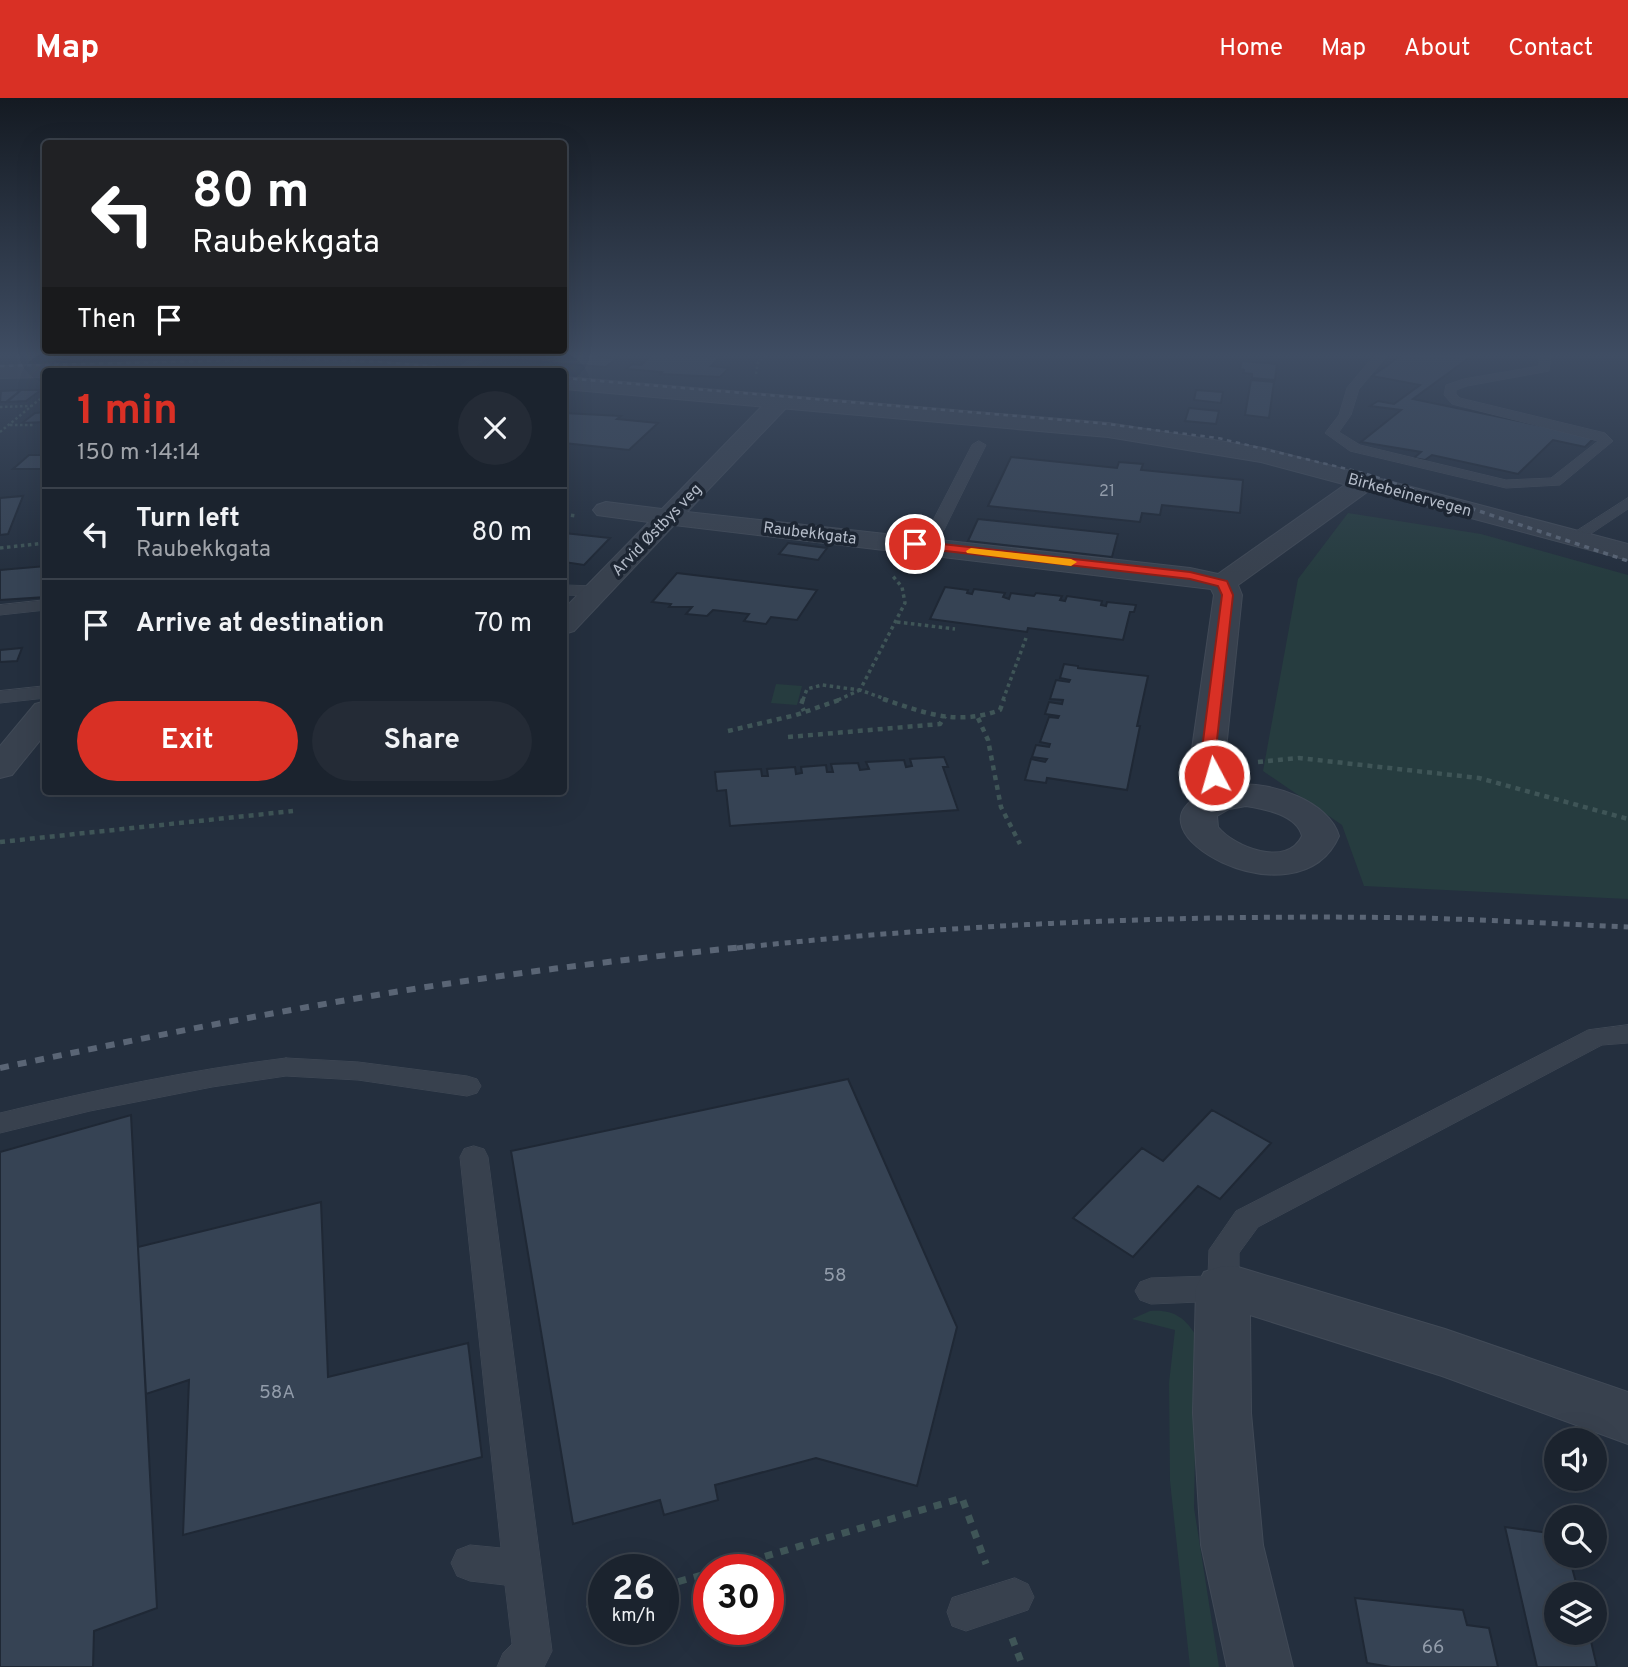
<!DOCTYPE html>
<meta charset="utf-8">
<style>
:root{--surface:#1b232e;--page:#242b36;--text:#f1f3f6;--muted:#a0a4aa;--line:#39404a;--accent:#d93025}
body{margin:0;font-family:Overpass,sans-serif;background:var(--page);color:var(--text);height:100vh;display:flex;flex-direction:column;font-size:26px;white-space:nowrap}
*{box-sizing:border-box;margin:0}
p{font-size:23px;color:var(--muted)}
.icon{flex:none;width:38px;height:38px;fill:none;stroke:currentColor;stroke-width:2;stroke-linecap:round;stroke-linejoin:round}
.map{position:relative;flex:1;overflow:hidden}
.details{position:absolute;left:42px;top:270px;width:525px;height:427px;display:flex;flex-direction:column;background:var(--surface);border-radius:7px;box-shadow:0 7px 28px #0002,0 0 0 2px var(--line)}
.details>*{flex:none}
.banner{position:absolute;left:42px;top:42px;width:525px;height:214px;border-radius:7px;box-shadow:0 7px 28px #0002,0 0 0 2px var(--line);background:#202124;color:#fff;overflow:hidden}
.buttons{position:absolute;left:1544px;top:1330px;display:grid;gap:14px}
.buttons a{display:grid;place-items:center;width:63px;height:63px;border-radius:50%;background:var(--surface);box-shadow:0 7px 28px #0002,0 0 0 2px var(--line);font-size:35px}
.speed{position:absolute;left:588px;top:1456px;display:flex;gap:14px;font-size:35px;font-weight:700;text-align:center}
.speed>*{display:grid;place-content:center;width:91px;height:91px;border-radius:50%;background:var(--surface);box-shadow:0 7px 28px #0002,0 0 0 2px var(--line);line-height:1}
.speed small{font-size:18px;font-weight:400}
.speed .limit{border:10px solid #d22;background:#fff;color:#111}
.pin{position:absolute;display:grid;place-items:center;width:60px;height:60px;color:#fff;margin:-30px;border:4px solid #fff;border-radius:50%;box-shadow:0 2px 7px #0007}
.me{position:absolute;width:77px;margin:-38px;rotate:354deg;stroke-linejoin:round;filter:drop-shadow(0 0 5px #0008)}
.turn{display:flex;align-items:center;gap:24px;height:147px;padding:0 35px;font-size:32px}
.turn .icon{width:91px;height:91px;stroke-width:2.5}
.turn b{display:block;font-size:49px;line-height:60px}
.then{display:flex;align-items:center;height:66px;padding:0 35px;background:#0003;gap:14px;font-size:26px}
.round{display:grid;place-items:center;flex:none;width:74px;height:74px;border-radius:37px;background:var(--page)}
.summary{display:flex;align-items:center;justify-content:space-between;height:119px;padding:0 35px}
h1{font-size:42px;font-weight:700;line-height:52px;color:var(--accent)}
.primary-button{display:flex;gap:14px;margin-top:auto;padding:14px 35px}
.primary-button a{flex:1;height:80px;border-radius:42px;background:var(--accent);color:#fff;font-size:28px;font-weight:700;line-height:80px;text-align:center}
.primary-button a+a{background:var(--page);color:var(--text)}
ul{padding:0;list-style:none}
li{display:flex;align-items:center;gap:21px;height:91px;padding:0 35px;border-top:2px solid var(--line)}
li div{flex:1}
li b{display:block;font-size:26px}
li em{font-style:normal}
header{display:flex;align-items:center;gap:42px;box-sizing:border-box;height:98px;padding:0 35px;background:var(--accent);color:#fff}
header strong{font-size:33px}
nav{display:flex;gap:38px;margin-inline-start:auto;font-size:24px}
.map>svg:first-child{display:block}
.green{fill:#263c3f}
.building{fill:#364354;stroke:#1f2835;stroke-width:2}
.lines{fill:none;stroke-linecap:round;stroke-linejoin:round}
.service-casing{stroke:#414a57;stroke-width:1}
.minor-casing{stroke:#414a57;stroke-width:2}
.tertiary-casing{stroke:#414a57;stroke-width:2}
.path-far3{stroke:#3f5557;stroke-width:2.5;stroke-dasharray:2.5 2.5;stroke-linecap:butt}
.path-far2{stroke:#3f5557;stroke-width:3.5;stroke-dasharray:3.5 3.5;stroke-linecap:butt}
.path-far1{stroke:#3f5557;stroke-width:4.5;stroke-dasharray:5 5;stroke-linecap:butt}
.path{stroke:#3f5557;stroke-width:7;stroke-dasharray:8 8;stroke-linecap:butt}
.service{fill:#38414e;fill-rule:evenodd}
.minor{fill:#38414e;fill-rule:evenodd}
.tertiary{fill:#38414e;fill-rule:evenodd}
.rail-far3{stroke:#5a6575;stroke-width:2.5;stroke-dasharray:4.5 4.5;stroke-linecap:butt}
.rail-far2{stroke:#5a6575;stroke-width:3.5;stroke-dasharray:5 5;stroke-linecap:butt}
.rail-far1{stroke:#5a6575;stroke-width:5;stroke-dasharray:6 6;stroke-linecap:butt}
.rail{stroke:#5a6575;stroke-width:6;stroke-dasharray:9 9;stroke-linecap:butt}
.route{fill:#d93025;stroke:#8d1f18;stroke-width:2}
.slow{fill:#f59e0b}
.labels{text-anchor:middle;stroke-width:7;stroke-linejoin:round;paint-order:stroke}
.number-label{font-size:16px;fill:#929caa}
.far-street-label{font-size:16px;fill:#b4bcc9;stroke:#1d2633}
.near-number-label{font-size:19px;fill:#929caa}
</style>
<header>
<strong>Map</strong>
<nav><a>Home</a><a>Map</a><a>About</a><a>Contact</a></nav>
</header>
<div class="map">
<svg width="1628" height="1569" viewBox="0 0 1628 1569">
<rect width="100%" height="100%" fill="#242f3e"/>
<path class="green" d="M 1348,415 L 1481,436 L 1628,477 L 1628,801 L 1364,788 L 1342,727 L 1263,673 L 1298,481 Z
M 776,586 L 802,588 L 797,607 L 771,605 Z
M 1150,1213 C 1173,1211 1185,1219 1197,1239 L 1194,1410 L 1219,1569 L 1190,1569 L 1170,1383 L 1169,1285 L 1175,1232 L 1132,1221 Z"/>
<path class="building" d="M 71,257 L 91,257 L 81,264 L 63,264 Z
M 522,257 L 601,257 L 599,259 L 617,260 L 606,269 L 516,262 Z
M 652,257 L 720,259 L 711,268 L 729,270 L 720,279 L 660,276 L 662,274 L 626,271 L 632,266 L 641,267 Z
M 1402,257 L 1473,257 L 1413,301 L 1595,339 L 1585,349 L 1553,342 L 1518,376 L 1432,357 L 1425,362 L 1414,360 L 1421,354 L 1361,344 L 1401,312 L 1370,308 L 1378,303 L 1394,306 L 1420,287 L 1372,278 Z
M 1242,263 L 1277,266 L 1275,282 L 1252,280 L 1252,276 L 1243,275 L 1244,272 L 1240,271 Z
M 1251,282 L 1274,284 L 1269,320 L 1245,317 Z
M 21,292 L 41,292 L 26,303 L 7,304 Z
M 21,292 L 6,304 L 0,304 L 1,293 Z
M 1196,292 L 1223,294 L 1221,305 L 1194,302 Z
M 1189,310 L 1219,313 L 1216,326 L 1185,323 Z
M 46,314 L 46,324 L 22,325 L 35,315 Z
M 564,315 L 621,318 L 617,321 L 658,325 L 629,352 L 564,345 Z
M 29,357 L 46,357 L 46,371 L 13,371 Z
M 1011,359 L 1117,370 L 1119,364 L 1143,366 L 1141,372 L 1243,382 L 1240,415 L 1162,407 L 1160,417 L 1142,415 L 1140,424 L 988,408 Z
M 23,398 L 8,436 L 0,437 L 0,400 Z
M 978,421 L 1118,436 L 1112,459 L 968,443 Z
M 564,435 L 610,440 L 584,467 L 564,464 Z
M 788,445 L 827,450 L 818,462 L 779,456 Z
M 46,468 L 46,499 L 0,502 L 0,472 Z
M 677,475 L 817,492 L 797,522 L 771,519 L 766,526 L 744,523 L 749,516 L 713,512 L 707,518 L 686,516 L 692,509 L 669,509 L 671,506 L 652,504 Z
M 945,489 L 968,492 L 967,495 L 972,496 L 974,491 L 1005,495 L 1003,499 L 1009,501 L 1011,495 L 1034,498 L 1036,495 L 1062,498 L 1060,502 L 1065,503 L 1067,498 L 1102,503 L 1101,507 L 1106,508 L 1107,504 L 1136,507 L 1134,514 L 1130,514 L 1123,542 L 1028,530 L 1027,534 L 930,521 Z
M 22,550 L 17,563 L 0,564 L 0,552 Z
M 1064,566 L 1078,568 L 1078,570 L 1148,578 L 1137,628 L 1140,628 L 1127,692 L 1047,680 L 1046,685 L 1025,682 L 1031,661 L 1045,664 L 1047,661 L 1032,659 L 1036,647 L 1049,649 L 1050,646 L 1040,644 L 1049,619 L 1058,620 L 1059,618 L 1045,616 L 1049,604 L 1062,606 L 1063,602 L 1050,601 L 1056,582 L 1069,584 L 1070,582 L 1060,580 Z
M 944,659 L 948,669 L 943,669 L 958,712 L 730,728 L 726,692 L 717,693 L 715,674 L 761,671 L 762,678 L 768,678 L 767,671 L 795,669 L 796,676 L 802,675 L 801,669 L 826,667 L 827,674 L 833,674 L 831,666 L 858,665 L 860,672 L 869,671 L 866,664 L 904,662 L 906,669 L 912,668 L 910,661 Z
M 848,981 L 957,1229 L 917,1388 L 816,1360 L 715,1387 L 718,1402 L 664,1417 L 660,1402 L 573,1426 L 511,1053 Z
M 1212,1012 L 1271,1045 L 1220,1101 L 1198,1088 L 1133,1159 L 1073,1120 L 1142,1050 L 1163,1063 Z
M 131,1017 L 157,1510 L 94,1533 L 93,1569 L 0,1569 L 0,1054 Z
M 321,1104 L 328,1279 L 468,1245 L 482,1359 L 183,1437 L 189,1282 L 146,1296 L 138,1149 Z
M 1505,1429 L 1556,1436 L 1556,1458 L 1569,1458 L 1579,1496 L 1556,1496 L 1556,1535 L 1589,1535 L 1597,1569 L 1537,1569 Z
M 1355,1500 L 1463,1512 L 1467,1527 L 1489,1530 L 1498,1569 L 1391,1569 L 1367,1565 Z"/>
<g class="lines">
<defs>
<path id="service" d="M 476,257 L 490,257 L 469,273 L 455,273 Z
M 1375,257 L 1388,257 L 1359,291 L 1351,317 L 1339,334 L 1360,347 L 1506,382 L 1551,380 L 1598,343 L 1452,306 L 1444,297 L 1446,287 L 1464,281 L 1539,268 L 1539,257 L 1551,257 L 1549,273 L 1467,288 L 1456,292 L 1456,296 L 1460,300 L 1605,335 L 1613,343 L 1560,387 L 1506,390 L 1350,353 L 1325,335 L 1339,317 L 1347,290 Z
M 979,343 L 986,347 L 944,432 L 936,437 L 931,435 L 928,432 L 972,347 Z
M 1628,400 L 1628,411 L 1580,443 L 1570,443 L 1567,440 L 1570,437 Z
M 564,487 L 596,488 L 604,493 L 596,498 L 564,497 Z
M 46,502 L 46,512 L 0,517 L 0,507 Z
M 46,588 L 46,600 L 0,605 L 0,593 Z
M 1628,927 L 1628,945 L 1602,947 L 1258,1129 L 1239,1155 L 1239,1190 L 1234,1199 L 1223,1203 L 1151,1206 L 1140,1202 L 1135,1193 L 1140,1184 L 1151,1180 L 1208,1178 L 1209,1152 L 1236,1113 L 1588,932 Z
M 286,960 L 358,964 L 467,978 L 477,981 L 481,988 L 477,995 L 467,998 L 358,982 L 286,978 L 212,989 L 90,1013 L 0,1035 L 0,1015 C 95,992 189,972 286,960 Z
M 474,1048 L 484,1051 L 488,1059 L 552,1553 L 544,1569 L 497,1569 L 503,1555 L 512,1546 L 505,1487 L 470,1483 L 457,1478 L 451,1465 L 457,1452 L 470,1447 L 501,1450 L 460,1059 L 464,1051 Z
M 1015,1480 L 1028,1486 L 1034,1499 L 1028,1512 L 966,1533 L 952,1528 L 947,1514 L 952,1500 Z"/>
<path id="minor" d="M 311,257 L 331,257 L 325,273 L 305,273 Z
M 778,299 L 786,300 L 789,305 L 786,310 L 687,414 L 1190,470 L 1218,476 L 1356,379 L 1365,377 L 1374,379 L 1377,384 L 1374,389 L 1238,487 L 1242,497 L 1226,651 L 1231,677 L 1238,687 C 1271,683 1330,704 1339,738 C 1298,832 1113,729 1207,695 L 1197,677 L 1192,651 L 1214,497 L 1211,491 L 674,427 L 574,533 L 564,536 L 564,511 L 649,424 L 597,417 L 593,412 L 597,407 L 606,404 L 662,411 L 770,300 ZM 1246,708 C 1265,711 1297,717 1302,738 C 1287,770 1234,749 1218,729 L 1217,718 L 1229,711 Z
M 46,603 L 46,635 L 12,677 L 0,680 L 0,648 L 35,606 Z
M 1223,1168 L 1238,1169 L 1445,1231 L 1628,1294 L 1628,1346 L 1442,1278 L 1250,1217 L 1251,1315 L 1263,1447 L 1293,1569 L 1227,1569 L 1201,1447 L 1193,1315 L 1196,1190 L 1204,1174 Z"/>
<path id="tertiary" d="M 317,260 L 426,267 L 433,269 L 436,273 L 46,273 L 46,279 L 0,280 L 0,268 Z
M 564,279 L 1108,325 L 1263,350 L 1628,446 L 1628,462 L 1261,364 L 1108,339 L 564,291 Z"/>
</defs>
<use href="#service" class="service-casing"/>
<use href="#minor" class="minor-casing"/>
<use href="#tertiary" class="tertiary-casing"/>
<path class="path-far3" d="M 504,269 L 547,273
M 756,276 L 758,264 L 767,257
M 0,309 L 31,308
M 10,327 L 35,327
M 0,334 L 40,301"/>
<path class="path-far2" d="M 564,416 L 576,418
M 0,450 L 46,445
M 897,524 L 955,531
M 803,602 L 807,591 L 822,587 L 859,592
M 838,602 L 860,592
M 888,602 L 860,592 L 905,505 L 902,489 L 891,476
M 1003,602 L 1026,540"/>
<path class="path-far1" d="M 803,601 L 801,607 L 804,613
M 883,601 C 925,615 957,628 1000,612 L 1004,601
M 978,620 L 988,642 L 1001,709 L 1020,746
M 728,633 L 796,617 L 842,601
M 788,639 L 940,626 L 945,618
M 1258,664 L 1299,660 L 1479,680 L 1628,721
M 0,744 L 293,713"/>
<path class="path" d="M 719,1472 L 962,1400 L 986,1466
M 663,1488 L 709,1475
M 587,1511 L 604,1506
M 1012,1540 L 1023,1569"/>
<use href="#service" class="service"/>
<use href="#minor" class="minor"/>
<use href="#tertiary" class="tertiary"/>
<path class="rail-far3" d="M 0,268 L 297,261 L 382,264 L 486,273
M 564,280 L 1099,325 L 1218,340 L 1364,375 L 1467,409"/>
<path class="rail-far2" d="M 1461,407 L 1628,463"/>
<path class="rail-far1" d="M 737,850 C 964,825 1194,816 1422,820 C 1491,822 1559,826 1628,829"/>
<path class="rail" d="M 0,970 C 133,942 266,915 401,893 C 518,874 635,860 753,848"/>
</g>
<linearGradient id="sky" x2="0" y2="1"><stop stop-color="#141a22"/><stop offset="0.54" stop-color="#3f4d63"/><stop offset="1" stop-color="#3f4d63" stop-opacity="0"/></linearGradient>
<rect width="1628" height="477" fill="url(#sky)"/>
<path class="route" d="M 915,443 L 1190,474 L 1227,483 L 1233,497 L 1216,651 L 1221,677 L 1219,680 L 1209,680 L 1206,677 L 1202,651 L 1222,497 L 1218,488 L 1190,481 L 911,449 L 911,444 Z"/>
<path class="slow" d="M 971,450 L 1071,461 L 1077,464 L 1071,468 L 967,455 L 966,453 Z"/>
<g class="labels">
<g class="number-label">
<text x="1107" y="398">21</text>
</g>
<g class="far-street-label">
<text transform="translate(1410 396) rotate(15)" y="6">Birkebeinervegen</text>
<text transform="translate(656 431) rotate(-46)" y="6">Arvid Østbys veg</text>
<text transform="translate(810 434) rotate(7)" y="6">Raubekkgata</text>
</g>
<g class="near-number-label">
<text x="835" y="1183">58</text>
<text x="277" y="1300">58A</text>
<text x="1433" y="1555">66</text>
</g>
</g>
</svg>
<div class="buttons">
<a><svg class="icon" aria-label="sound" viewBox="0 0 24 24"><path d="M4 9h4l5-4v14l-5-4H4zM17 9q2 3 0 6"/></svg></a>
<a><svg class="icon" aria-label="search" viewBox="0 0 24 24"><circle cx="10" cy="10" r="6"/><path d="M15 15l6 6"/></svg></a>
<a><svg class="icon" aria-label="layers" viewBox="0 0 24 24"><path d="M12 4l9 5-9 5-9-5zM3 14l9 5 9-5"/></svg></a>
</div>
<div class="speed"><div>26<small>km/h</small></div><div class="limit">30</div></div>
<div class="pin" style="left:915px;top:446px;background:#d93025"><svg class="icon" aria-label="arrive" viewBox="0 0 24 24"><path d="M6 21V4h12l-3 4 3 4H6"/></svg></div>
<svg class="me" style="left:1214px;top:677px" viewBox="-20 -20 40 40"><circle r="17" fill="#d93025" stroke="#fff" stroke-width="3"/><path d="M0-11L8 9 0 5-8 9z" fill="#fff"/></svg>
<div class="banner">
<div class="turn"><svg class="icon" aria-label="left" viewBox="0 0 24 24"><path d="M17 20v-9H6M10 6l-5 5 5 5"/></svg><div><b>80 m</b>Raubekkgata</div></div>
<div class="then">Then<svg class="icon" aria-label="arrive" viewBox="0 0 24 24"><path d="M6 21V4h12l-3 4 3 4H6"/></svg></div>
</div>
<section class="details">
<div class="summary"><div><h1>1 min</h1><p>150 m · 14:14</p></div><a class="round"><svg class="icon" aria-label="close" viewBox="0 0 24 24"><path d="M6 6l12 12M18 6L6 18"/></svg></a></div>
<ul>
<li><svg class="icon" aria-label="left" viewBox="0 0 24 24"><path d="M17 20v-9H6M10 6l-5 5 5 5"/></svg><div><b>Turn left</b><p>Raubekkgata</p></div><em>80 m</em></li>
<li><svg class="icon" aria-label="arrive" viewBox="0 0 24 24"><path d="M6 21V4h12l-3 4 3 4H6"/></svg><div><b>Arrive at destination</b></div><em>70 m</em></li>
</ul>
<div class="primary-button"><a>Exit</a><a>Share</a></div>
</section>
</div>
